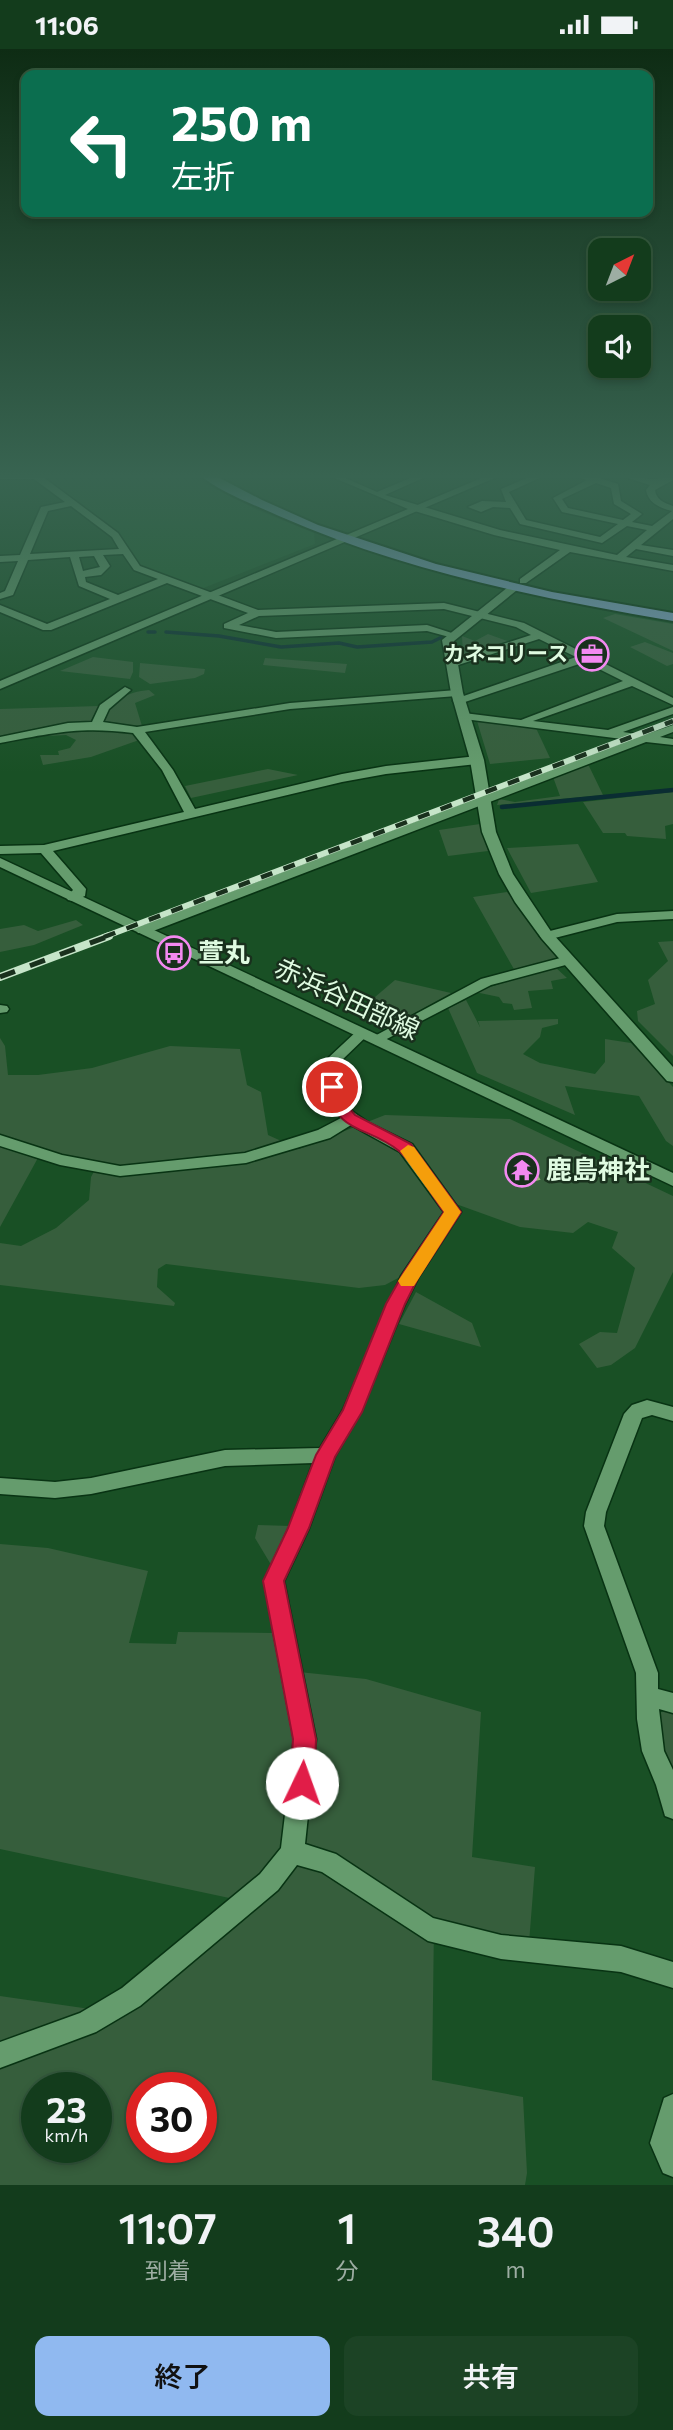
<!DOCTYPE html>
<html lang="ja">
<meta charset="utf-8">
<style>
:root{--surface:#133c1c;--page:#1c4325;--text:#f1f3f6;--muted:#9dada3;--line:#32563b;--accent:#90b9f0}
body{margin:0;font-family:Commissioner,"Noto Sans JP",sans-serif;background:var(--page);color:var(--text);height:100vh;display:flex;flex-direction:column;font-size:26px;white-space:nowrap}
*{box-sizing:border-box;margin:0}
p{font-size:23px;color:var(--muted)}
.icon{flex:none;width:38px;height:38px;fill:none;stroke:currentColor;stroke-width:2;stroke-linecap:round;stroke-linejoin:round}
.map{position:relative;height:2136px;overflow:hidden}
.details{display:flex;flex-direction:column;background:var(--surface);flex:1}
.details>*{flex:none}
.hud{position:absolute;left:21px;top:21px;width:632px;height:147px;border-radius:14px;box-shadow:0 4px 10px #0003,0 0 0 2px var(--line);background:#0b6e4f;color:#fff;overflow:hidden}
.needle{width:46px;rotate:42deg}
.tools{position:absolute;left:588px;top:189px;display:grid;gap:14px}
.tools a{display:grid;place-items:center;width:63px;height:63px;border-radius:14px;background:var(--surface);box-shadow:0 4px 10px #0003,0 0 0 2px var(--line);font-size:35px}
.speed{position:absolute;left:21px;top:2023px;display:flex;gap:14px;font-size:35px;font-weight:700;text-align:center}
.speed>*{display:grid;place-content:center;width:91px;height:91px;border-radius:50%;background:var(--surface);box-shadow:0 4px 10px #0003,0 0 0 2px var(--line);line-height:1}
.speed small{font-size:18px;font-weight:400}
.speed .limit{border:10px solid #d22;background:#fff;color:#111}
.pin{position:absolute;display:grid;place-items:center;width:60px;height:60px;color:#fff;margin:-30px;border:4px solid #fff;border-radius:50%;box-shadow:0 2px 7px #0007}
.me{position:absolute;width:77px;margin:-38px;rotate:3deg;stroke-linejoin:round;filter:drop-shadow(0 0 5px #0008)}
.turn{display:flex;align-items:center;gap:24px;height:147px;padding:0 35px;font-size:32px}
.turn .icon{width:91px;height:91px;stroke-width:2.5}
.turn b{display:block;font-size:49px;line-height:60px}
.eta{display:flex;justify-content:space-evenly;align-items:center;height:119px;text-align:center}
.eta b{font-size:42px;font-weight:600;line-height:49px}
.button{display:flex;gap:14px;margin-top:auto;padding:14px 35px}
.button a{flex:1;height:80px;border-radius:14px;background:var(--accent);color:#111;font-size:28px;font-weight:600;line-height:80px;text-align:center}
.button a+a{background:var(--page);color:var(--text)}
.status{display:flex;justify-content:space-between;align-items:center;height:49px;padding:0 35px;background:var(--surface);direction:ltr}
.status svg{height:19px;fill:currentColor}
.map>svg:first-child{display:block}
.built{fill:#1f5e2e}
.green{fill:#365e3c;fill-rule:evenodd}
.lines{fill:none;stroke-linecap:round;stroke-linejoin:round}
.stream-far1{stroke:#0a2d32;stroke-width:3.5}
.stream{stroke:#0a2d32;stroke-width:4.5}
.building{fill:#516a2e;stroke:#99b476;stroke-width:2}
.minor-casing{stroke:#083313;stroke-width:3}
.tertiary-casing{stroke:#083313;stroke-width:3}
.secondary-casing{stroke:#083313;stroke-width:3}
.trunk-casing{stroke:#083313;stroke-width:4}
.minor{fill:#659c6d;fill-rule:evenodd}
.tertiary{fill:#659c6d;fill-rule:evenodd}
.secondary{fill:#659c6d;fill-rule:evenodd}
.trunk{fill:#88a6d4;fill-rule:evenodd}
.rail-far1-casing{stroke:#c6e5c9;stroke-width:6}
.rail-casing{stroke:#c6e5c9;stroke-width:8}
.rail-far1{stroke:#19301d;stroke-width:4.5;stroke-dasharray:12;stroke-linecap:butt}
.rail{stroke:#19301d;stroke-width:5;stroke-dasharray:16;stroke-linecap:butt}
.route{fill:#e11d48;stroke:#92132f;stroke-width:2}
.slow{fill:#f59e0b}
.labels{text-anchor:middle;stroke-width:5;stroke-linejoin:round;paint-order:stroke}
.far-poi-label{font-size:21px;font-weight:bold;fill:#dffbe1;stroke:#19301d;text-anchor:end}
.poi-label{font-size:26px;font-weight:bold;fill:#dffbe1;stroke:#19301d;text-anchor:start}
.street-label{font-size:26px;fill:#dffbe1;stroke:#19301d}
</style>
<div class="status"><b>11:06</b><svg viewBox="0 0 49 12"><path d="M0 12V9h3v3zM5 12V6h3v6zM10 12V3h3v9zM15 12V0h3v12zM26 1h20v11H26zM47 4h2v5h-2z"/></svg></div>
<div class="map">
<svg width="673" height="2136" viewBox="0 0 673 2136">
<rect width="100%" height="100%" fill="#195025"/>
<path class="built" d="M 51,425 L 186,425 L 257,461 L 314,484 L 315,495 L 201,540 L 141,518 L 119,485 L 43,428 Z"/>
<path class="green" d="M 615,565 L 673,575 L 673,602 L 603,569 Z
M 488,585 L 510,593 L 468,607 L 463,606 L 462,587 L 475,592 Z
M 645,593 L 673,604 L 673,615 L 667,617 L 630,598 Z
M 93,608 L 133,613 L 133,623 L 130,630 L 60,622 Z
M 265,609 L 347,615 L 345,624 L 263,616 Z
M 140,614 L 205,620 L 204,625 L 195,629 L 150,635 L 139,628 Z
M 149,641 L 155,646 L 135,654 L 142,677 L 103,674 C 110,651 127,643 149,641 Z
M 99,657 L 90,673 L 0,688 L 0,660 Z
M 482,670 L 535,677 L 550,709 L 490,715 L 477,672 Z
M 91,678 L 134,683 L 142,690 L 91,708 L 43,716 L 40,706 L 59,706 L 58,702 L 70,699 L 76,691 L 66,686 L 25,688 Z
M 588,715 L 603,746 L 497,756 L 499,750 L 515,753 L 560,747 L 553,728 Z
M 268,720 L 298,726 L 191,749 L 185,737 Z
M 673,743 L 673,775 L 665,777 L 666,790 L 627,787 L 625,784 L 603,784 L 583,753 Z
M 480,775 L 488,802 L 448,807 L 439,781 Z
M 578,795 L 598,833 L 531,844 L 507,799 Z
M 507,843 L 557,908 L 555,910 L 515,922 L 473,848 Z
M 76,871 L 83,876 L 34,896 L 0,903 L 0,880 L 24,876 L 38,882 Z
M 673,892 L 673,1007 L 638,972 L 637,962 L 655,955 L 648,931 L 668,912 L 658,893 Z
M 554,917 L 567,929 L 551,932 L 553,940 L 528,942 L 532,959 L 514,961 L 512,955 L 503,954 L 499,948 L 475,943 Z
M 395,931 L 451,944 L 386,980 L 367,972 L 372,968 L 362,964 L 371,956 L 368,954 Z
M 466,951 L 480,978 L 478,972 L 558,970 L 558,975 L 542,979 L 540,988 L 523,1005 L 540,1014 L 595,1025 L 605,1013 L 605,990 L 631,994 L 673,1038 L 673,1097 L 666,1092 L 639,1047 L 565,1037 L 575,1066 L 477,1024 L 448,959 Z
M 0,989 L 5,997 L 8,1026 L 38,1026 L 92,1019 L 170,997 L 240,1000 L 247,1036 L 261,1043 L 268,1086 L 299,1100 L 385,1066 L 510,1070 L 673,1147 L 673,1223 L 635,1299 L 611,1316 L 597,1319 L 579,1295 L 600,1283 L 617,1284 L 635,1219 L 612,1199 L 618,1183 L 588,1173 L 573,1184 L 520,1178 L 456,1155 L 400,1228 L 385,1236 L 359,1239 L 166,1215 L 158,1220 L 157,1238 L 175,1254 L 174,1257 L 0,1236 L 0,1194 L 21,1197 L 56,1179 L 89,1151 L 91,1128 L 98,1115 L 63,1107 L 0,1086 Z
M 0,1094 L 39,1107 L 0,1178 Z
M 416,1243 L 472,1274 L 481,1298 L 399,1275 Z
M 258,1476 L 291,1477 L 273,1519 L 255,1489 Z
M 0,1495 L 48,1499 L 148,1522 L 129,1594 L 176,1595 L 178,1583 L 272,1584 L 280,1621 L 366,1630 L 481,1663 L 472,1808 L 535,1818 L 529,1894 L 434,1874 L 432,2031 L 523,2048 L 527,2124 L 525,2136 L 0,2136 L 0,1947 L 97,1961 L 234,1850 L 0,1800 ZM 37,2039 L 96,2039 L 96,2098 L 37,2098 ZM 142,2039 L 201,2039 L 201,2098 L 142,2098 Z
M 664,1662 L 673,1665 L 673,1724 L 665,1710 L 654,1666 Z"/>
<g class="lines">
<path class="stream-far1" d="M 148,583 L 155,583
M 166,583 L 219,587 L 281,598 L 339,594 L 357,598 L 432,593 L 442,588"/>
<path class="stream" d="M 502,758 L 673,741"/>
</g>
<path class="building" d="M 526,1109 L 527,1110 L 539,1130 L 523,1134 L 511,1114 Z"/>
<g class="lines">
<defs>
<path id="minor" d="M 0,425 L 39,425 L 118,484 L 140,517 L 258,561 L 444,554 L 524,574 L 673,649 L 673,656 L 632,637 L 533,672 L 608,681 L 673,658 L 673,665 L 623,683 L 644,686 L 673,676 L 673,683 L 660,688 L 673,690 L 673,696 L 646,693 L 148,884 L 138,884 L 136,881 L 138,878 L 630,691 L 464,670 L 458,667 L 464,664 L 521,671 L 623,632 L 585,613 L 459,655 L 453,652 L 455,650 L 576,608 L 539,590 L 455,617 L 447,617 L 447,613 L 531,586 L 516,578 L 444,560 L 259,567 L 239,576 L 276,583 L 427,576 L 458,586 L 453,589 L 427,582 L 276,589 L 224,579 L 224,575 L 248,564 L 167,534 L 51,581 L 43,581 L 0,563 L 0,556 L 47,575 L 110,550 L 79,537 L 70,508 L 28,511 L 13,546 L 0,550 L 0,544 L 5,542 L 18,512 L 0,513 L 0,507 L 20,506 L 41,458 L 65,453 L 34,430 L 0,430 ZM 71,457 L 112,488 L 119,500 L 30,505 L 48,462 ZM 123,505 L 134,521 L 158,530 L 118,546 L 86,533 L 85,528 L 101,526 L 110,517 L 103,506 ZM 94,507 L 100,518 L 83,522 L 79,508 Z
M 325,425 L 336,425 L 377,443 L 420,425 L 432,425 L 385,446 L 500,481 L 617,506 L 647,481 L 627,477 L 602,494 L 520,475 L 510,459 L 493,458 L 481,463 L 468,458 L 482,452 L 506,453 L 501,440 L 536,425 L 548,425 L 509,443 L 526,471 L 600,488 L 618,475 L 562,463 L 553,449 L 587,431 L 571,425 L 599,426 L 602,430 L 618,435 L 621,452 L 642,465 L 632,473 L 652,477 L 672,462 C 660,459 648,454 646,441 L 650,436 L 615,425 C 633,425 649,434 666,428 L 665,425 L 673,425 L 673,431 L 655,441 C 656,451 665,454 673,457 L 673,470 L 641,496 L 673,501 L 673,507 L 636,500 L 626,508 L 673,516 L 673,522 L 570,503 L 526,534 L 520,534 L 520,530 L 560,501 L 494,486 L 408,460 ZM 596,434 L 611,439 L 614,455 L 631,465 L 623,471 L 568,459 L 562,450 Z
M 125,638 L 131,641 L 109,660 L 103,673 L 137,678 L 290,654 L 457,641 L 463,644 L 457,647 L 290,660 L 145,683 L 173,721 L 195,760 L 342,725 L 386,717 L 477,707 L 483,711 L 477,715 L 386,725 L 342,733 L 53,802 L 86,840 L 85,847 L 73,852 L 68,851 L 66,848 L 73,841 L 41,804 L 0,805 L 0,797 L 44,796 L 184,763 L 162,721 L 133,684 C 80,677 52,684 0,694 L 0,688 L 68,674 L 92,673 L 100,656 Z
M 673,862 L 673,870 L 617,873 L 547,891 L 540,887 L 542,884 L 617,865 Z
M 568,907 L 575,911 L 573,914 L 491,936 L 381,993 L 371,993 L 369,990 L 481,930 Z
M 0,956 L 7,957 L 9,960 L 7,963 L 0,964 Z
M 363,980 L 370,984 L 342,1011 L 341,1038 L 349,1060 L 369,1074 L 412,1095 L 461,1163 L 418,1229 L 405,1255 L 361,1363 L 335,1407 L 309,1479 L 284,1532 L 316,1690 L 305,1795 L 336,1805 L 433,1869 L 501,1886 L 621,1897 L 673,1913 L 673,1939 L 621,1923 L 501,1910 L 428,1892 L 322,1823 L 297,1816 L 278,1841 L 140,1957 L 96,1983 L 0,2019 L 0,1993 L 80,1964 L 122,1939 L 260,1825 L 281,1799 L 294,1690 L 264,1532 L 289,1479 L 313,1414 L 225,1417 L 91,1445 L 55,1449 L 0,1445 L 0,1429 L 55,1433 L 91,1429 L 225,1401 L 320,1399 L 343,1361 L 401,1227 L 444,1163 L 400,1103 L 351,1076 L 330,1089 L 246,1114 L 120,1127 L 60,1116 L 0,1097 L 0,1086 L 62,1106 L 120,1117 L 245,1104 L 318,1081 L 341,1069 C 323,1055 326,1030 327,1010 L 358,981 Z
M 647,1351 L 673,1358 L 673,1372 L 652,1366 L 642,1369 L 606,1463 L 604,1477 L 658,1624 L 658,1640 L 673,1644 L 673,1664 L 659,1660 L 664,1702 L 673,1721 L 673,1770 L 665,1767 L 656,1736 L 642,1702 L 637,1670 L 636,1624 L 584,1477 L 586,1463 L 624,1365 L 632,1356 Z
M 673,2045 L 673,2128 L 663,2124 L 650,2094 L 664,2049 Z"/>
<path id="tertiary" d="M 491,425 L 504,425 L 0,640 L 0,632 Z
M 512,535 L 522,537 L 454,592 L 463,644 L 484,711 L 496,783 L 513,825 L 552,884 L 673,1018 L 673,1033 L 667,1032 L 542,890 L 515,853 L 499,825 L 482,783 L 470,711 L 451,644 L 442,591 Z"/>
<path id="secondary" d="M 0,809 L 673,1124 L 673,1137 L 0,818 Z"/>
<path id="trunk" d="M 199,425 L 212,425 L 262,451 L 318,476 L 436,515 L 552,543 L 673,564 L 673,572 C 538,549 404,522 279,467 C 253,455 219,443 199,425 Z"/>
</defs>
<use href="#minor" class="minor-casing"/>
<use href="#tertiary" class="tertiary-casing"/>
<use href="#secondary" class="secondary-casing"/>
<use href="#trunk" class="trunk-casing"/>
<use href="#minor" class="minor"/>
<use href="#tertiary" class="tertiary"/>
<use href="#secondary" class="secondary"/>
<use href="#trunk" class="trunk"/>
<defs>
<path id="rail-far1" d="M 104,888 L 673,672"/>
<path id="rail" d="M 0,928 L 109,887"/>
</defs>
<use href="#rail-far1" class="rail-far1-casing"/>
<use href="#rail" class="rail-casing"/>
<use href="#rail-far1" class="rail-far1"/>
<use href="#rail" class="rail"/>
</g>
<linearGradient id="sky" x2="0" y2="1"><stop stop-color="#0e2c14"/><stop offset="0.59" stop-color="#386451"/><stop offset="1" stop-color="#386451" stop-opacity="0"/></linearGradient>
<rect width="673" height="724" fill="url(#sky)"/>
<path class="route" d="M 332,1033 L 338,1035 L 345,1054 L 355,1066 L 411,1095 L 461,1163 L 418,1229 L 405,1255 L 362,1363 L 335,1408 L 309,1479 L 284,1532 L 316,1690 L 314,1734 L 310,1741 L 302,1744 L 294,1741 L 290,1734 L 293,1690 L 263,1532 L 288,1479 L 316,1406 L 343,1361 L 386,1255 L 404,1223 L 444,1163 C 433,1148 413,1113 399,1102 C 367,1076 339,1087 325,1038 Z"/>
<path class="slow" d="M 408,1096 L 414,1098 L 461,1163 L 414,1237 L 401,1237 L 398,1232 L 444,1163 L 400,1102 Z"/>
<defs>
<symbol id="office-ring" viewBox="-11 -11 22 22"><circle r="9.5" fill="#19301d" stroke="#f389f1" stroke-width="1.5"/><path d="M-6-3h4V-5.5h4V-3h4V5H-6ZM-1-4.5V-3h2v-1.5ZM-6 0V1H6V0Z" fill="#f389f1"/></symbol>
<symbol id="bus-ring" viewBox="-11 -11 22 22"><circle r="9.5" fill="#19301d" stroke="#f389f1" stroke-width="1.5"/><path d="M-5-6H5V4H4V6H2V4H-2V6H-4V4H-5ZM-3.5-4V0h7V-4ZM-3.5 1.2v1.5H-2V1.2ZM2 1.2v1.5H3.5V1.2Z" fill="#f389f1"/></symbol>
<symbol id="temple-ring" viewBox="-11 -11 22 22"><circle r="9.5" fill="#19301d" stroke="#f389f1" stroke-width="1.5"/><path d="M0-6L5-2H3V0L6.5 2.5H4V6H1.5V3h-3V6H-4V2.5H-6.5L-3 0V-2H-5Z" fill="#f389f1"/></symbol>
</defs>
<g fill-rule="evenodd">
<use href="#office-ring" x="573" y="586" width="38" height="38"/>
<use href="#bus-ring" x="155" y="885" width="38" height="38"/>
<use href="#temple-ring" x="503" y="1102" width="38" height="38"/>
</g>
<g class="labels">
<g class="far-poi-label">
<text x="568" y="612">カネコリース</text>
</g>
<g class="poi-label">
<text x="198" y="913">萱丸</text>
<text x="546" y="1130">鹿島神社</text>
</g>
<g class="street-label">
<text transform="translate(347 950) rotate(25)" y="9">赤浜谷田部線</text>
</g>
</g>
</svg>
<div class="tools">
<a><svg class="needle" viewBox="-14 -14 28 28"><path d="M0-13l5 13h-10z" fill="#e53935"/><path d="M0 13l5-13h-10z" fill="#9dada3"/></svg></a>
<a><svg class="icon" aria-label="sound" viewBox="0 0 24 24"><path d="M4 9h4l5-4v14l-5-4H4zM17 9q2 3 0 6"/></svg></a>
</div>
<div class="speed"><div>23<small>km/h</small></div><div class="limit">30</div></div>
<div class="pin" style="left:332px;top:1038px;background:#d93025"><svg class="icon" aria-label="arrive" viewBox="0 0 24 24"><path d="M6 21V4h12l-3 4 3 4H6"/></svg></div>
<svg class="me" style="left:302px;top:1734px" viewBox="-20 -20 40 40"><circle r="19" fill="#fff"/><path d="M0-13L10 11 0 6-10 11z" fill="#e11d48"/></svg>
<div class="hud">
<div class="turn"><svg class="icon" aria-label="left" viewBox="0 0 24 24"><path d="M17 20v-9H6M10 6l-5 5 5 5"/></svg><div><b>250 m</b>左折</div></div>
</div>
</div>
<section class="details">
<div class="eta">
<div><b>11:07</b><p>到着</p></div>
<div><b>1</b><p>分</p></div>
<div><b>340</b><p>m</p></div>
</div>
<div class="button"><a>終了</a><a>共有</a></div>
</section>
